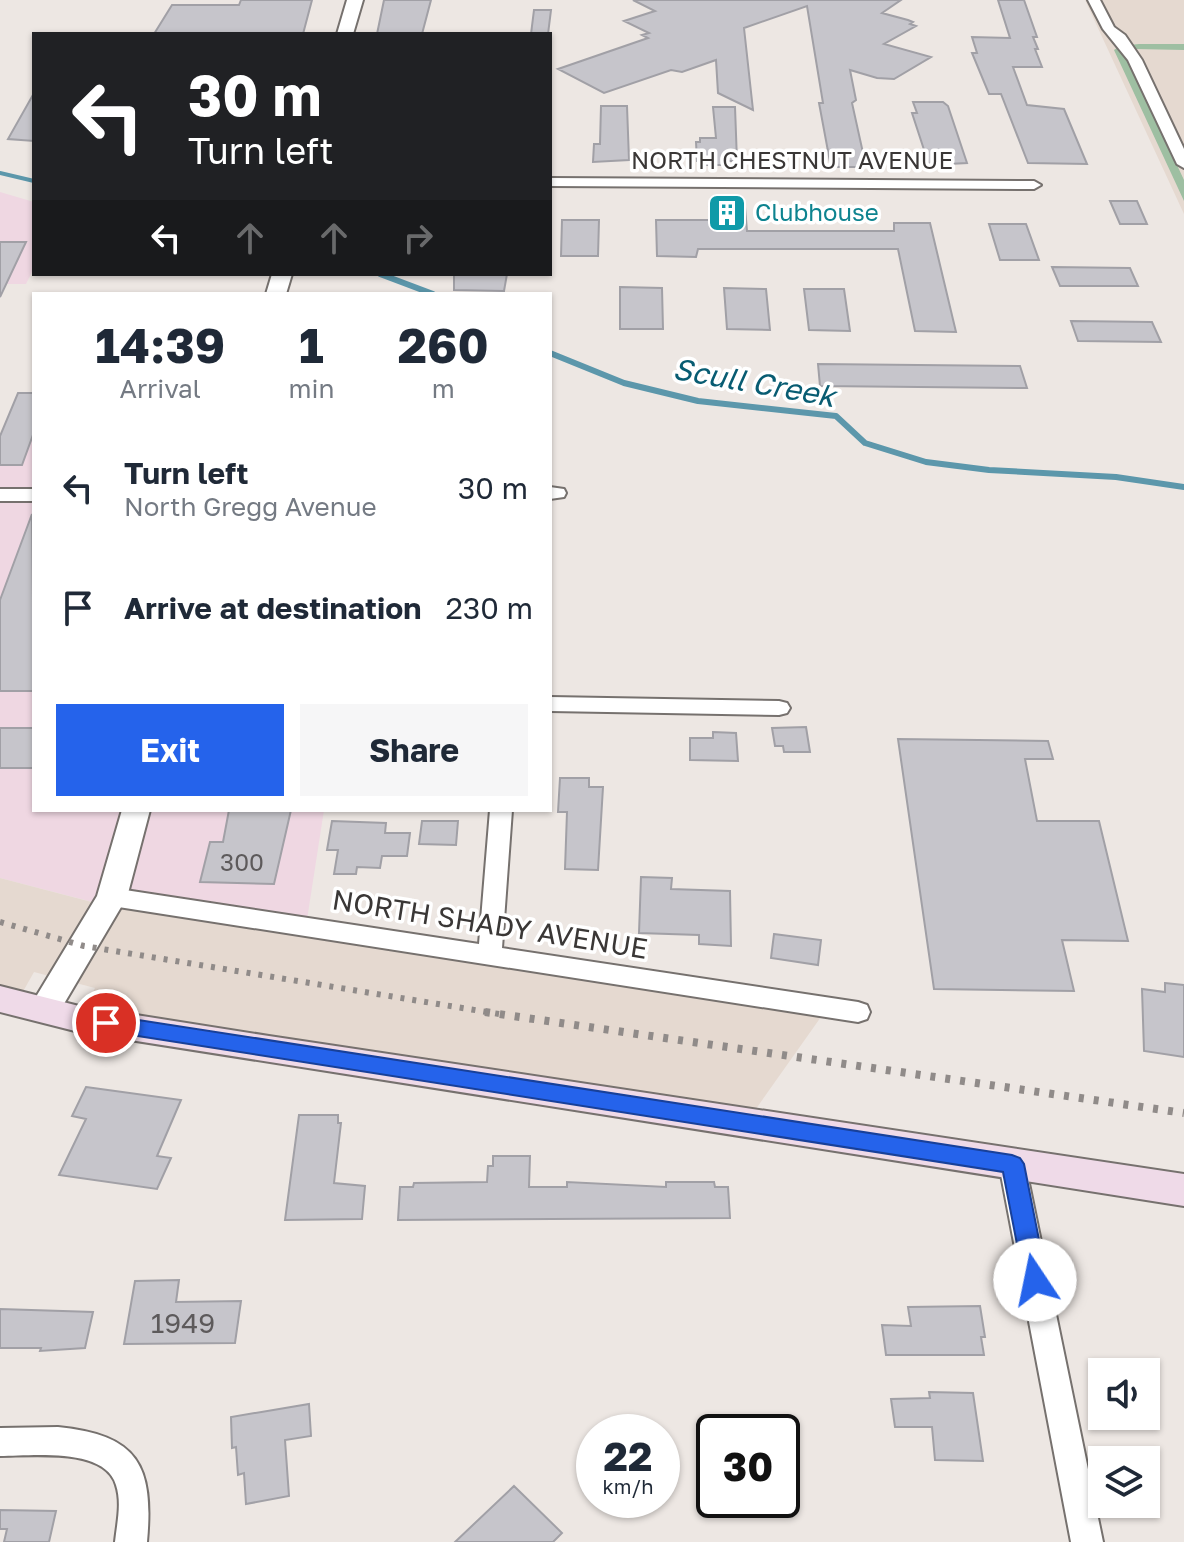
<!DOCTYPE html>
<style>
:root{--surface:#fff;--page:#f6f6f7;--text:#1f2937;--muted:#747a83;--accent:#2563eb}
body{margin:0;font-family:"Golos Text",sans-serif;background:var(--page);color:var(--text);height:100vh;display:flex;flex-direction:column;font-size:30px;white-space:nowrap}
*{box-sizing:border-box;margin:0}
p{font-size:26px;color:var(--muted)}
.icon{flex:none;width:44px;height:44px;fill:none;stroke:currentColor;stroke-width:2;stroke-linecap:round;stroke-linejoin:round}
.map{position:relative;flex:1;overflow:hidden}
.side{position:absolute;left:32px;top:292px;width:520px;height:520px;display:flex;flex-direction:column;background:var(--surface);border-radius:0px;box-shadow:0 2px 6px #0004}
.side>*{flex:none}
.banner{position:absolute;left:32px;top:32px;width:520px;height:244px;border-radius:0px;box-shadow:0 2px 6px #0004;background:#202124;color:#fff;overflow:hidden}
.tools{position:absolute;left:1088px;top:1358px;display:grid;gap:16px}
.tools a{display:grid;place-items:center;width:72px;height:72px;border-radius:0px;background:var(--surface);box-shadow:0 2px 6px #0004;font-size:40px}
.speed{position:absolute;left:576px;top:1414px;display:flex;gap:16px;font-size:40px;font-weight:700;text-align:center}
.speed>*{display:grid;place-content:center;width:104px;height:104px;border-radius:50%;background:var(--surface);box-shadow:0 2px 6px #0004;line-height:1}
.speed small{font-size:20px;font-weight:400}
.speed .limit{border:4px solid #111;border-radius:12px;background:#fff;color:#111}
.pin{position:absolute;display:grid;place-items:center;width:68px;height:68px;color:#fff;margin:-34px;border:4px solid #fff;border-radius:50%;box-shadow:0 2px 8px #0007}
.me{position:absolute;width:88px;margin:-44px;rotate:349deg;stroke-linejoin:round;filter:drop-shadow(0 0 6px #0008)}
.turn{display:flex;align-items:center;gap:28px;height:168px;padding:0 24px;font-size:36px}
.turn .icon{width:104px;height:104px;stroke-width:2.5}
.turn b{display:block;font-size:56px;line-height:68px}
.lanes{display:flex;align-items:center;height:76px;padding:0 24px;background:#0003;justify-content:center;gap:40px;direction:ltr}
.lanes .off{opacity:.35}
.eta{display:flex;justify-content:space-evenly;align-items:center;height:136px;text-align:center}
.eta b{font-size:48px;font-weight:700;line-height:56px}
.primary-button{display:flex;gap:16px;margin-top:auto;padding:16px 24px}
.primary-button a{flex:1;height:92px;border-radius:0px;background:var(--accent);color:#fff;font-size:32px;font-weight:700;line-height:92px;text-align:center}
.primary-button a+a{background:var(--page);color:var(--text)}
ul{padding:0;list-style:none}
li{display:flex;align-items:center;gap:24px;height:120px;padding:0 24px}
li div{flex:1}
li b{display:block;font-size:30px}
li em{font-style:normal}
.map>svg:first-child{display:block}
.commercial{fill:#efd7e2}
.built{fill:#e5d9d0}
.green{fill:#9ebfa2}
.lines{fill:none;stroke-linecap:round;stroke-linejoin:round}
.stream-far1{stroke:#5c97ab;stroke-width:4}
.stream{stroke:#5c97ab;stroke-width:6}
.building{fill:#c6c5cb;stroke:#a1a0a6;stroke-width:2}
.minor-casing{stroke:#76716e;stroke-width:4}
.tertiary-casing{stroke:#76716e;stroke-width:4}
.secondary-casing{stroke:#76716e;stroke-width:4}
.minor{fill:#fff;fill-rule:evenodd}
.tertiary{fill:#fff;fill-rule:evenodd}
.secondary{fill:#efdae8;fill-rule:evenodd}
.rail-far1{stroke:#908b89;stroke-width:6;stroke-dasharray:4 8;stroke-linecap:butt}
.rail{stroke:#908b89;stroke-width:8;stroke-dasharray:5 10;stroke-linecap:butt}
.route{fill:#2563eb;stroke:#184099;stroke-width:2}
.labels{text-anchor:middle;stroke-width:7;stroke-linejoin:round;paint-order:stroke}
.far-street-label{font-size:24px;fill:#3a3736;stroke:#fff}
.far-culture-label{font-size:24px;fill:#0d838f;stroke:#fff;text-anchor:start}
.number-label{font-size:24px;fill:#5d5a5b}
.street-label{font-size:28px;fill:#3a3736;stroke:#fff}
.near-number-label{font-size:28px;fill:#5d5a5b}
.water-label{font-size:30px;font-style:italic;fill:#085c72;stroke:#fff}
</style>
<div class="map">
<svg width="1184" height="1542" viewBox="0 0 1184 1542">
<rect width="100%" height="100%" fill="#ede7e3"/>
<path class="commercial" d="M 0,192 L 34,202 L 34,268 L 26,284 L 0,284 Z
M 0,435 L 34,435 L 34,810 L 324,810 L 306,926 L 108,906 L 0,878 Z"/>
<path class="built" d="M 1085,0 L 1184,0 L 1184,214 Z
M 0,878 L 107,906 L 113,897 L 828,1007 L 746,1123 L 79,1019 L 95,988 L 34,972 L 16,1004 L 0,999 Z"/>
<path class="green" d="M 1139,44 L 1184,44 L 1184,50 L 1135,49 L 1126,56 L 1184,180 L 1184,201 L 1114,50 L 1120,46 Z"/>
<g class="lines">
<path class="stream-far1" d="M 0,173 L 34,181"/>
<path class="stream" d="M 380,274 L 433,294
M 550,353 L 624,383 L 698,401 L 836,416 L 865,443 L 926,462 L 989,470 L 1116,477 L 1184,487"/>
</g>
<path class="building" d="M 241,0 L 312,0 L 303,34 L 154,34 L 172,5 L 239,5 Z
M 384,0 L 431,0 L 422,34 L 377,34 Z
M 633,0 L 901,0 L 882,13 L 908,20 L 913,22 L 910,24 L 916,26 L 884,44 L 931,57 L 894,79 L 877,78 L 850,70 L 856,100 L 852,103 L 865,162 L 860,162 L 861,167 L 835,167 L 834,162 L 830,162 L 819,103 L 823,103 L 807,6 L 744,28 L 753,110 L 718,93 L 716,60 L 682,72 L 671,70 L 604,93 L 558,69 L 648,38 L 642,35 L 649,33 L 624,21 L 655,11 Z
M 998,0 L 1024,0 L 1037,37 L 1033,37 L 1038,49 L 1035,49 L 1042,67 L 1013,67 L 1027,105 L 1064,109 L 1087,164 L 1028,163 L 1001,94 L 989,94 L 972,53 L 977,53 L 972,37 L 1010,38 Z
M 534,10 L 551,10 L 548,34 L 531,34 Z
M 34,93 L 34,141 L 8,139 Z
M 913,102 L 943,102 L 948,106 L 967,163 L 929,165 L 912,113 L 917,113 Z
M 601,106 L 627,106 L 629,160 L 593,162 L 594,144 L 600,144 Z
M 713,107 L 735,107 L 737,161 L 728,161 L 728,165 L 702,165 L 702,161 L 697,161 L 696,142 L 700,142 L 700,138 L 716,138 Z
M 714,200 L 737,200 L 738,207 L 745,207 L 747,231 L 894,231 L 894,223 L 930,223 L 956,332 L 915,331 L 898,249 L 698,249 L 696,257 L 657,256 L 656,220 L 710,220 L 709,207 L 714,207 Z
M 1110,201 L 1137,201 L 1147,224 L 1120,224 Z
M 562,220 L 599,220 L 598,256 L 561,256 Z
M 989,224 L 1026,224 L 1039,260 L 1000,260 Z
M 0,242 L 26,242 L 0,297 Z
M 1052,267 L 1130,268 L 1138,286 L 1060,286 Z
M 454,274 L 507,274 L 504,291 L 454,290 Z
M 620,287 L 662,288 L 663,329 L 620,329 Z
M 724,288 L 766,289 L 770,330 L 727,329 Z
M 804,289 L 844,289 L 850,331 L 809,330 Z
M 1071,321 L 1152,322 L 1161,342 L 1078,341 Z
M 818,364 L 1020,366 L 1027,388 L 820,386 Z
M 18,393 L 34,393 L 34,432 L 22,465 L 0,465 L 0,436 Z
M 32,514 L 34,691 L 0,691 L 0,600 Z
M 806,727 L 810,752 L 784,752 L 783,746 L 775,746 L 772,728 Z
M 0,728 L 34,728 L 34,768 L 0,768 Z
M 713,732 L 736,733 L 738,761 L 690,760 L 690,738 L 713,738 Z
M 898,739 L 1048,741 L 1053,759 L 1025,759 L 1037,821 L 1099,821 L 1128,941 L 1062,940 L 1074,991 L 934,989 Z
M 560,778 L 589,778 L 589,787 L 603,787 L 598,870 L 565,869 L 567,812 L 558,812 Z
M 229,810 L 291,810 L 274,884 L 200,882 L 210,842 L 223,842 Z
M 332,821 L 386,823 L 385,833 L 410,833 L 407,856 L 382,856 L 380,868 L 357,867 L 356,874 L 334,874 L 338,850 L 327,850 Z
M 422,821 L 458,821 L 456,845 L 419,844 Z
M 641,877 L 672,878 L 671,889 L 730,891 L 731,946 L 699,944 L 699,935 L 639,933 Z
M 774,934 L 821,940 L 818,965 L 771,958 Z
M 1165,983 L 1184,985 L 1184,1057 L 1144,1051 L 1142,989 L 1165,992 Z
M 86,1087 L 181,1100 L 157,1156 L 171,1158 L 157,1189 L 59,1175 L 86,1119 L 72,1116 Z
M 299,1115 L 338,1115 L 338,1123 L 341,1123 L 334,1183 L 365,1186 L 362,1219 L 285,1220 Z
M 493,1156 L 530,1156 L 529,1187 L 567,1187 L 567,1182 L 666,1187 L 666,1182 L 714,1182 L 715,1187 L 728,1187 L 730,1218 L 398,1220 L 400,1187 L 413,1187 L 414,1183 L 487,1182 L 488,1166 L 493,1166 Z
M 179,1280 L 176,1302 L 241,1301 L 235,1343 L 124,1344 L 135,1281 Z
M 980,1306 L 985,1337 L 981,1337 L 984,1355 L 886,1355 L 882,1325 L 911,1326 L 908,1307 Z
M 0,1309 L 93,1312 L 85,1348 L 40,1351 L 41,1348 L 0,1348 Z
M 929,1392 L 973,1393 L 983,1461 L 935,1460 L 932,1427 L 895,1427 L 891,1399 L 930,1398 Z
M 309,1404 L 311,1436 L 285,1440 L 289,1496 L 246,1504 L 244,1473 L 238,1475 L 236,1447 L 232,1448 L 231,1417 Z
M 514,1486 L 562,1533 L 553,1542 L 455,1542 Z
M 0,1510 L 56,1511 L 49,1542 L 4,1542 L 7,1529 L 0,1529 Z"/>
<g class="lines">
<defs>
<path id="minor" d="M 1088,0 L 1100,0 L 1114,27 L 1125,35 L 1142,60 L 1184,149 L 1184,168 L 1177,164 L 1128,60 L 1103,29 Z
M 550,178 L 1034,181 L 1041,185 L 1034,189 L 550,186 Z
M 550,487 L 564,489 L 566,493 L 564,497 L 550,499 Z
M 0,489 L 34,489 L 34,501 L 0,501 Z
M 550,697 L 779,701 L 787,703 L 790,708 L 787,713 L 779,715 L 550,711 Z
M 490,810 L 512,810 L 502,948 L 858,1002 L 867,1005 L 870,1012 L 867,1019 L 858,1022 L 112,906 L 104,903 L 100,897 L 104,891 L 112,888 L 479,944 Z
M 1012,1153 L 1022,1156 L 1025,1164 L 1103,1542 L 1071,1542 L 999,1164 L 1002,1156 Z
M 58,1427 C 138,1435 154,1465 147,1542 L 115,1542 C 117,1523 122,1503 116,1485 C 105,1447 31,1456 0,1456 L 0,1428 Z"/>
<path id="tertiary" d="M 347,0 L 363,0 L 353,34 L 337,34 Z
M 272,274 L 292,274 L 286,294 L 266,294 Z
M 122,810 L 150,810 L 127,897 L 55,1019 L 44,1022 L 33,1019 L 28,1010 L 97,896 Z"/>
<path id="secondary" d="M 0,986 L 79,1006 L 269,1036 L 1184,1174 L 1184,1206 L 79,1032 L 0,1012 Z"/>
</defs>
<use href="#minor" class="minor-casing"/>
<use href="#tertiary" class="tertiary-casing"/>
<use href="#secondary" class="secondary-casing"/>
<use href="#minor" class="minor"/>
<use href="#tertiary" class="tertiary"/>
<use href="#secondary" class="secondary"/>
<path class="rail-far1" d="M 0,922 L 84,946 L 499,1014"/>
<path class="rail" d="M 485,1012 L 1184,1113"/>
</g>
<path class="route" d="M 106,1015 L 1012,1155 L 1020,1158 L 1024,1164 L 1047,1280 L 1044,1288 L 1035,1291 L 1027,1288 L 1024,1280 L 1003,1172 L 106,1031 L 99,1029 L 96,1023 L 99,1017 Z"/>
<defs>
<symbol id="building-square" viewBox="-11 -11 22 22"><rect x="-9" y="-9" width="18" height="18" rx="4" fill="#0f9aa8" stroke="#fff"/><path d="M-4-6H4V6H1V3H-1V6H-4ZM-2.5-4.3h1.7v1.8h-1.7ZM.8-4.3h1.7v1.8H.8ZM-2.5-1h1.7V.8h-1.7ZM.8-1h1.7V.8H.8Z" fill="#fff"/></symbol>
</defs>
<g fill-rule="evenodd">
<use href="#building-square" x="705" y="191" width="44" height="44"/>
</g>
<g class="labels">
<g class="far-street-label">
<text x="792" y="169">NORTH CHESTNUT AVENUE</text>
</g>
<g class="far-culture-label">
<text x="755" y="221">Clubhouse</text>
</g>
<g class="number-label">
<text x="242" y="871">300</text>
</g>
<g class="street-label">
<text transform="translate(490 924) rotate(9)" y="10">NORTH SHADY AVENUE</text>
</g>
<g class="near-number-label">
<text x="183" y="1333">1949</text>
</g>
<g class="water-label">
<text transform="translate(754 383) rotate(10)" y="10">Scull Creek</text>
</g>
</g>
</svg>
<div class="tools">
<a><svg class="icon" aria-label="sound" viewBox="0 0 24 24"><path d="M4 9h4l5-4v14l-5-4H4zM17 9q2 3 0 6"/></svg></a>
<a><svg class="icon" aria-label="layers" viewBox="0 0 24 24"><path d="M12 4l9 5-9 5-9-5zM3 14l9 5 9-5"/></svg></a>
</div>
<div class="speed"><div>22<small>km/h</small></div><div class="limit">30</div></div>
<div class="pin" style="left:106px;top:1023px;background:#d93025"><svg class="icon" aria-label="arrive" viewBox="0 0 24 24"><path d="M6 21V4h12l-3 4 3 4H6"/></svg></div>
<svg class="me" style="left:1035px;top:1280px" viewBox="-20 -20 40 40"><circle r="19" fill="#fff"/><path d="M0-13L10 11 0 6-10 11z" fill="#2563eb"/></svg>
<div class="banner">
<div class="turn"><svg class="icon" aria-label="left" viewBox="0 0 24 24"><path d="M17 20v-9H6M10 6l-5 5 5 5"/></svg><div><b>30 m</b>Turn left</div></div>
<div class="lanes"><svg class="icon" aria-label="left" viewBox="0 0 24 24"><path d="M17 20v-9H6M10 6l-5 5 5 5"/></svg><svg class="icon off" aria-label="ahead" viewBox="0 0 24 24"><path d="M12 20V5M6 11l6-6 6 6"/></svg><svg class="icon off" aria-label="ahead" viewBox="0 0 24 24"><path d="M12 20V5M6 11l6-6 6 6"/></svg><svg class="icon off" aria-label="right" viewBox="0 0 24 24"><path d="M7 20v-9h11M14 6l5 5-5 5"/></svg></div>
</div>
<section class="side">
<div class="eta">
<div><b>14:39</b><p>Arrival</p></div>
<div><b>1</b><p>min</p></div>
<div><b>260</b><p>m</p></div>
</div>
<ul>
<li><svg class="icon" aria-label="left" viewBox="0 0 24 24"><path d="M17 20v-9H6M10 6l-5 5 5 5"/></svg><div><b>Turn left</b><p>North Gregg Avenue</p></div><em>30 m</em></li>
<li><svg class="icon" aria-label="arrive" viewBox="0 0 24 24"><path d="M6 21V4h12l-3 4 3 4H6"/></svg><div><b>Arrive at destination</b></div><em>230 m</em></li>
</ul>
<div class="primary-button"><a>Exit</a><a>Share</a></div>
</section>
</div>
